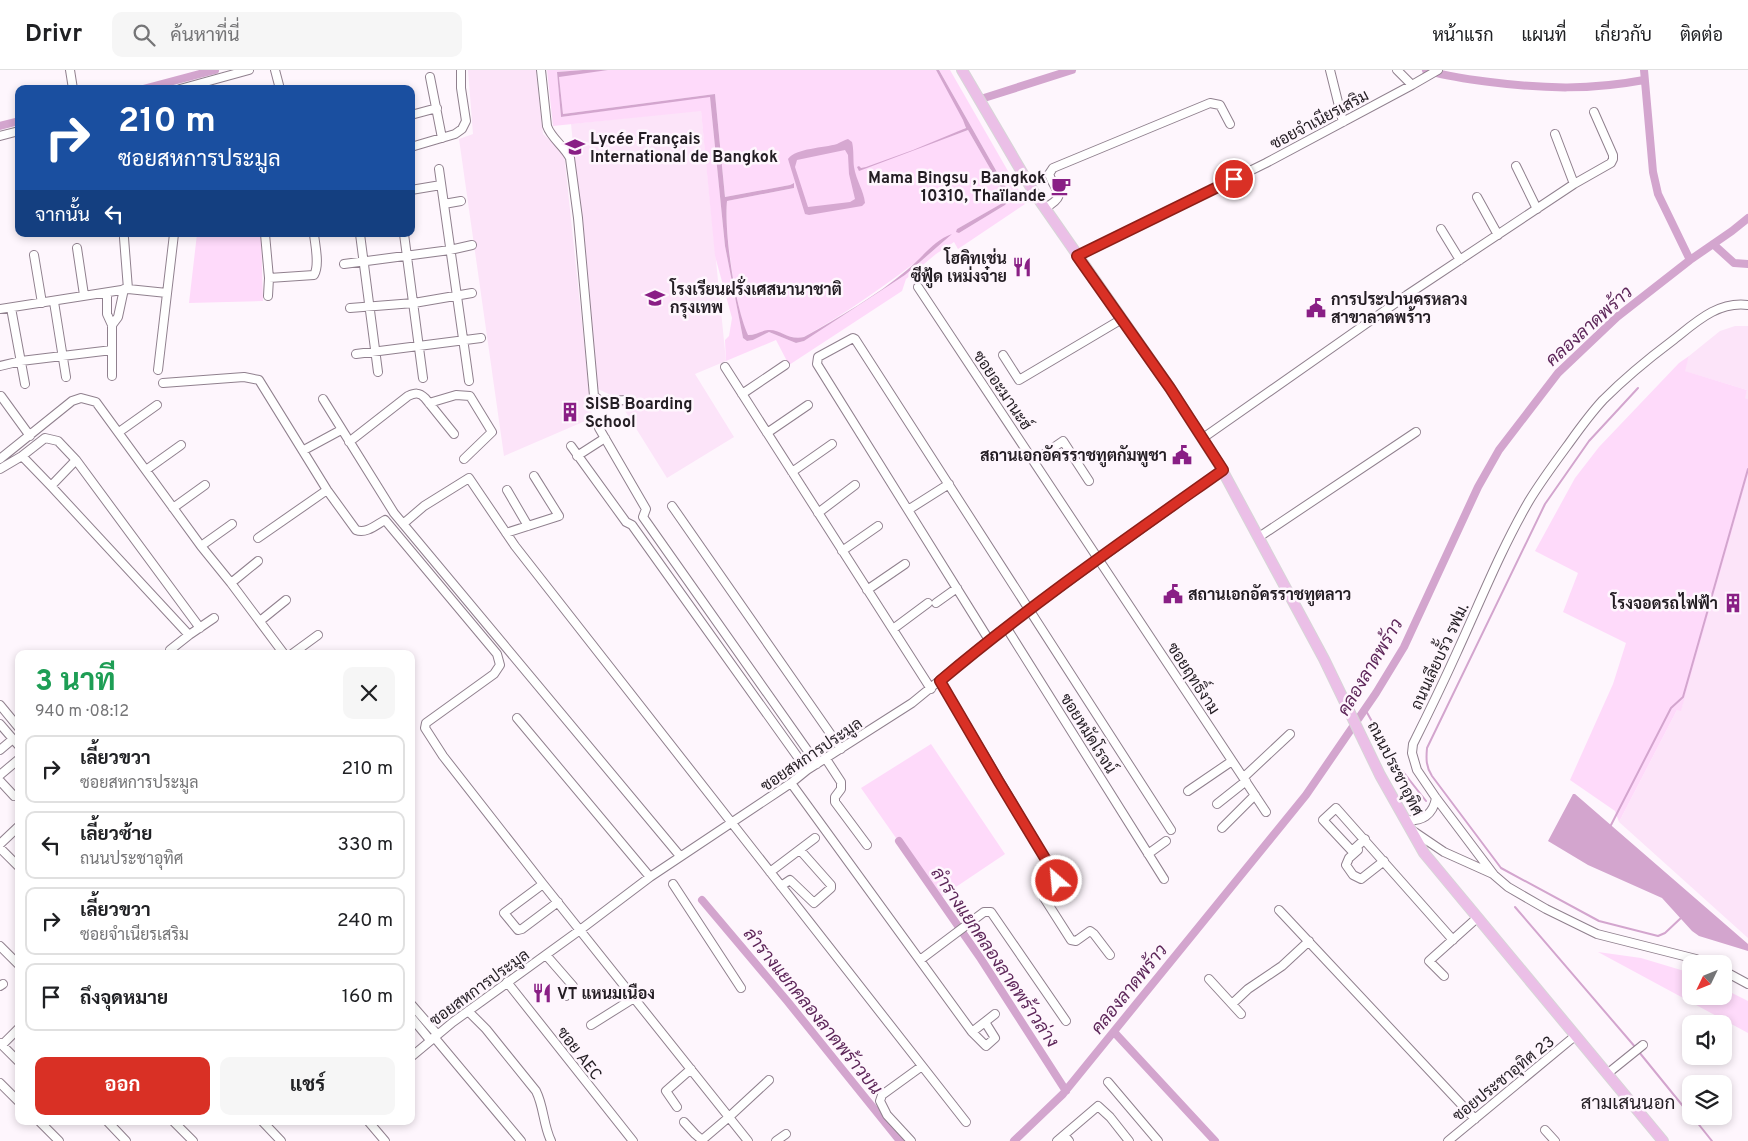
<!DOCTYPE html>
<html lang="th">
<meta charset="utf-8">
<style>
:root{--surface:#fff;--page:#f6f6f6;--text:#202124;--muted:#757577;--line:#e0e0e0;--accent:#d93025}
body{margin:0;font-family:Overpass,Sarabun,sans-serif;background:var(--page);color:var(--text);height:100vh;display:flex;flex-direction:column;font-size:19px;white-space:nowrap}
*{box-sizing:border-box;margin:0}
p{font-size:16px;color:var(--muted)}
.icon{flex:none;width:28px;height:28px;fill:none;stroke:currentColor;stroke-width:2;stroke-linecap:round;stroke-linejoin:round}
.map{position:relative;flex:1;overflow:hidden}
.details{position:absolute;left:15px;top:580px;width:400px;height:475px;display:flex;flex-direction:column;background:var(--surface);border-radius:10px;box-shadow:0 2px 8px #0003}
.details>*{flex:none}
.banner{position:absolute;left:15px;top:15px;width:400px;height:152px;border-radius:10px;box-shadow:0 2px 8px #0003;background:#1a4fa0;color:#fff;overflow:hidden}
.needle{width:32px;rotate:227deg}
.fabs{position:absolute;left:1682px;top:885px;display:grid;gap:10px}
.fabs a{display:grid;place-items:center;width:50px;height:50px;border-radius:10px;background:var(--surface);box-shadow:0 2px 8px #0003;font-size:25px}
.pin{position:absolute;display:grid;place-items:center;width:42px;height:42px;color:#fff;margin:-21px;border:2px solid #fff;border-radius:50%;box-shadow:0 1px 5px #0007}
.me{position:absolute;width:55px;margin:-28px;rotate:333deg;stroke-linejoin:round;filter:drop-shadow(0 0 4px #0008)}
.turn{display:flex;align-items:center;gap:18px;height:105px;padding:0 20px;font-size:22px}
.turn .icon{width:65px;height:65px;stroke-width:2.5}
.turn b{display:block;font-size:35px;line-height:42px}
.then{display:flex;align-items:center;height:48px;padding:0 20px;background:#0003;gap:10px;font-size:19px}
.round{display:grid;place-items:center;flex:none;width:52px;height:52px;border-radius:10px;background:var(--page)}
.summary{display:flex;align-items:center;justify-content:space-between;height:85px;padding:0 20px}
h1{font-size:30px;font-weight:700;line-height:38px;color:#1e9e55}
.action{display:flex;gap:10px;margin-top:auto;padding:10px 20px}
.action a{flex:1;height:58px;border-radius:10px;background:var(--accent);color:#fff;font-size:20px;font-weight:700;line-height:58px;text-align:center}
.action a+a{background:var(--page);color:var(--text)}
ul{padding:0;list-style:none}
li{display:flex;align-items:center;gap:15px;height:68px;margin:0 10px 8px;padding:0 10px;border:2px solid var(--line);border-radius:10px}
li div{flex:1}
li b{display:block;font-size:19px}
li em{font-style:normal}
header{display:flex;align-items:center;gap:30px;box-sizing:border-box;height:70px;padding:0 25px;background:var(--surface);border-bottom:1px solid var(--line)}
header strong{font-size:24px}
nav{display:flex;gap:28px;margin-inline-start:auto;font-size:18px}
.search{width:350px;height:45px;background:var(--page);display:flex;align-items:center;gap:12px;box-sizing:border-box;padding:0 18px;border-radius:10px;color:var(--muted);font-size:19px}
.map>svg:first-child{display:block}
.built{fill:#fce4f9}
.green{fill:#fedafa}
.forest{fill:#d6a8d1;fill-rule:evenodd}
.water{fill:#d3a5ce}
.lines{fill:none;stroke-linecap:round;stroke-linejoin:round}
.stream{stroke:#d3a5ce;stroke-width:2}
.canal{stroke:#d3a5ce;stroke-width:8}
.minor-casing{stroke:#90808e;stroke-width:10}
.major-casing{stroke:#d7d6d7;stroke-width:12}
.minor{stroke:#fff;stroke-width:8}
.major{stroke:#ebbfe7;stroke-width:10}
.route-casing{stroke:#8d1f18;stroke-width:12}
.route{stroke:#d93025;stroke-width:9}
.labels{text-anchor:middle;stroke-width:5;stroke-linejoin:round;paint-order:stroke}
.street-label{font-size:16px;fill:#231d23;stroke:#fef6fd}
.poi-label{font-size:16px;font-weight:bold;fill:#231d23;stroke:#fef6fd;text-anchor:start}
.water-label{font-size:18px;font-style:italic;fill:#5e275a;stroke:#fef6fd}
.quarter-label{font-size:19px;fill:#231d23;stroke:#fef6fd}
</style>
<header>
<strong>Drivr</strong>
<div class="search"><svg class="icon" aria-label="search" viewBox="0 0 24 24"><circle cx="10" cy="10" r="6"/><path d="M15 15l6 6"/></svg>ค้นหาที่นี่</div>
<nav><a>หน้าแรก</a><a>แผนที่</a><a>เกี่ยวกับ</a><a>ติดต่อ</a></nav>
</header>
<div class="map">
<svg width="1748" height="1071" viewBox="0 0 1748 1071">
<rect width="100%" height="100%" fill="#fef6fd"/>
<path class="built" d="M 468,0 L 536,0 L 543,64 L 564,83 L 592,348 L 504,386 L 459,69 L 473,64 Z
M 701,40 L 726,291 L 695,304 L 734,367 L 667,408 L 617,328 L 598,319 L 571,54 Z
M 1735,256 L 1748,256 L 1748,329 L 1744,328 L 1747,320 L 1684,301 L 1689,286 L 1720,261 Z
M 1748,406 L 1748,868 L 1619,752 L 1677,640 L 1681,640 Z"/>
<path class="green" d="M 547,0 L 583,0 L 557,2 L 561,47 L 710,26 L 725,176 L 743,268 L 747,271 L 753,270 L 769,262 L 796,273 L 804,271 L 905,205 L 952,164 C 904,202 857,237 804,267 C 790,271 785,262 772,261 C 763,261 756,265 747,265 C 736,235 724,164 727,131 L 794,118 L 793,113 L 790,115 L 725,127 L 715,24 L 563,44 L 559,7 L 560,5 L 608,0 L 936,0 L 967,56 L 963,60 L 924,76 L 968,60 L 1007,128 L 1006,131 L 957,159 L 959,163 L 1005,135 L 1010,125 L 939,0 L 950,0 L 1024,129 L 1025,134 L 958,179 L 954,172 L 936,184 L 906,209 L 902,221 L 789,295 L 776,270 L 726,291 L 725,270 L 729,266 L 732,248 L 715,186 L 701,41 L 553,56 Z
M 197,164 L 261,164 L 263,231 L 189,233 Z
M 1689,286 L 1685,301 L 1747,320 L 1745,328 L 1748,329 L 1748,406 L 1681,641 L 1677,640 L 1619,752 L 1615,741 L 1570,710 L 1613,614 L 1626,573 L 1563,542 L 1578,503 L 1535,481 L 1575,408 L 1599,377 L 1679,293 Z
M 931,674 L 1005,784 L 941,827 L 901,770 L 896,768 L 861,718 Z
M 1598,882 L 1641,888 L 1691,903 L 1691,926 L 1724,926 L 1724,919 L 1748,931 L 1748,963 Z"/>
<path class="forest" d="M 848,69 L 852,72 C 854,80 853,89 854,97 C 856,110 864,121 865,133 L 862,136 L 809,145 L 805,144 L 788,89 C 796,78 824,78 837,74 C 841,72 844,70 848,69 ZM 845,80 L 848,85 L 849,104 L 855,129 L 850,132 L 808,137 L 795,97 L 797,90 Z"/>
<path class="water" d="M 583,0 L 608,0 L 559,7 L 563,44 L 715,24 L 725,127 L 790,115 L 794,113 L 794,118 L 727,131 C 724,163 735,236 748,265 C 755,265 761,261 768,260 C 781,259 789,271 804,267 C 840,247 876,226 907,200 C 922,188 934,170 952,164 L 905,205 L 804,271 L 796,273 L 769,262 L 753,270 L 747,271 L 743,268 L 725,176 L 710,27 L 561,47 L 557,2 Z
M 936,0 L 939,0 L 1010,125 L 1009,130 L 1005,135 L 959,163 L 956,162 L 957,159 L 1006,131 L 1007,128 L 968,60 L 859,101 L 857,97 L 859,96 L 861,98 L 866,97 L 913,80 L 966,58 L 963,50 Z
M 1573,724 L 1575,724 L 1748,874 L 1748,881 L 1699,866 L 1692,861 L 1662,828 L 1588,795 L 1548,771 Z"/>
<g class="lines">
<path class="stream" d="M 1638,318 L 1589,371 L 1545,434 L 1427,678 C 1426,689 1426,697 1432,706 L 1501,798 L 1599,851 L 1658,866 L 1665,863 L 1682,847
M 1365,639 L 1393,689 L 1426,731
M 1611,755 L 1671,638 L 1683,627 L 1748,399
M 1515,837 L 1636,978
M 1639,982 L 1691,1046
M 1692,1046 L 1712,1071"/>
<path class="canal" d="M 1426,0 C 1447,7 1468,9 1490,12 C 1544,19 1591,20 1644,10
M 1644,0 L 1653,102 L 1658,124 L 1690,190
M 143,19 L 215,0
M 984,28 L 1072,0
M 0,56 L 19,51
M 1713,174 L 1734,193 L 1748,194
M 899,771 L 981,889 L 1066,1021
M 702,830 L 788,932 L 900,1071
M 1114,962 L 1215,1071
M 1014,1071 L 1063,1024 L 1306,725 L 1376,623 L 1404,577 L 1478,417 L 1499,380 L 1558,303 L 1617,247 L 1690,190 L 1732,161 L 1748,148"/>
<defs>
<path id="minor" d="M 70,0 L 73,19
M 275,0 L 280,19
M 541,0 L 547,56 C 551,68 564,76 570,88 L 578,148 L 594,326 L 601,331 L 630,330
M 1330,0 L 1343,52
M 1397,0 L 1412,15
M 430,7 L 442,68
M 180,19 L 249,0
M 411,45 L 437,38
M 1555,64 L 1574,114
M 0,66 L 19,61
M 411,77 L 455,64 L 462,59 L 466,51 L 461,18 L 461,0
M 1516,96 L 1537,139
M 439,99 L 469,311
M 411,120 L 441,115
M 1477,127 L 1498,165
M 444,134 L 461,131
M 1045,138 C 1069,124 1055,123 1049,104 L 1053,98 L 1210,33 L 1220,35 L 1230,54
M 1441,159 L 1460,190
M 265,164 L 269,208 L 268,226
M 360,164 L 378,302
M 404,164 L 423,308
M 124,168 L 128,219
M 77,178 L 84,225
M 34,185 L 42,233
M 1077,186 L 1266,93 L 1412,15 L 1438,0
M 344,194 L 450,180 L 472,175
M 269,208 L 314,205 C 320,195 315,175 314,164
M 918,217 L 1266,742
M 107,223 L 107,244 L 112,255 L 112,306
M 54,232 L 66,307
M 11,238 L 25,314
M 350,238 L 414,233 L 472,223
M 0,239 L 128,219 L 167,223
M 112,255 L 118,247 L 124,219
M 356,284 L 481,268
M 1003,285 L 1019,310 L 1122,249
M 0,296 L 21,291 L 112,280
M 725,297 L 931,619
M 158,300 L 174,164
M 163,313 L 244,307 L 259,310 L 327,420 L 356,460 C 366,464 376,455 385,450 L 497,584 L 500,595 L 494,604 L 426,653 L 425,658 L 443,686 L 543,814 L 748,1071
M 742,324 L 785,295
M 1,326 L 30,366
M 323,329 L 394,443 L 680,786
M 429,333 L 456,325 L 470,326 L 492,362 L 464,389
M 599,358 L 646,439 L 643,447 L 817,694
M 119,362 L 157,335
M 767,363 L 808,335
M 1203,368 L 1407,225 L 1574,114 L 1611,93 L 1613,89 L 1613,85 L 1594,42
M 349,372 L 408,326 C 415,323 419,322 425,328 L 454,364
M 571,376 L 626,452 L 632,455 L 807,700
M 304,380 L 341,360
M 22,386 L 51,416 L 189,565 L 214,548
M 577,386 L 605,368
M 0,389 L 72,331 L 81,328 L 96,332 L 201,476 L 231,513 L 284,584
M 1034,391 L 1063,371 L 1089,411
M 0,399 L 22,386 L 45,368 L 58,371 L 76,390 L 200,558
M 146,400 L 181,375
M 792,402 L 832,374
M 51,416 L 76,390
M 507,420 L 528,456
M 672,436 L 841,679
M 173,438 L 205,415
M 908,440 L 949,414
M 818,443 L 855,415
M 403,454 L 424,436 L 469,408 L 515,476 L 966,1052
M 506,463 L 559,446 L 534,406
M 1259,467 L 1416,362
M 258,468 L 327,420
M 201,476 L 232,454
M 842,481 L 878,456
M 231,513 L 258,491
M 867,520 L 905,494
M 936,533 L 957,518
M 260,551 L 286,530
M 1006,557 L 1164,809
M 893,559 L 928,533
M 989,570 L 817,294 L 818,287 L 853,268 L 855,269 L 1171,760
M 170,580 L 189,565
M 292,584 L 318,565
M 940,611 L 1057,808 L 1055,813 L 1041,819 L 1041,823 L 1071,870 L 1076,871 L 1090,861 L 1094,864 L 1110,885
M 0,635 L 19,658
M 517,648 L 650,807
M 0,654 L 19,676
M 0,680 L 13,669
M 826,689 L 841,712 L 841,719 L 835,727 L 835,732 L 867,775
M 0,705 L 19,689
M 1244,707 L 1290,664
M 0,711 L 14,726
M 791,713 L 972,962 L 986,976 L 995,968 L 985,952
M 1188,721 L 1232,691
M 1217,734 L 1246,711
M 1405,750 C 1422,752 1433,745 1436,728
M 1222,758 L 1255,725
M 1413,761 L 1444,782 L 1493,804
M 1365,769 L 1352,781 L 1323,750 L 1336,738 L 1453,870
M 0,774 L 18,757
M 0,778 L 19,797
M 1358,780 L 1349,788 L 1346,795 L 1353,805 L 1361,809 L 1384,791
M 1148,784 L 1166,771
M 770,802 L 815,768
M 543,814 L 504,843 L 518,860 L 522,859 L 558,832
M 673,814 L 741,918
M 781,816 L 790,810 L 814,833 L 831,818 L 831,815 L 800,780
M 1279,840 L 1475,1049
M 0,876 L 19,895
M 546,885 L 573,916 L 572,919 L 566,926
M 920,890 L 984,842 L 991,842 L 1066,951
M 1708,894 L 1696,889 L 1597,864 L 1546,839 L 1508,817 L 1494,805 L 1436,728 L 1417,700 L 1412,683 L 1413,674 C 1428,644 1443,613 1457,582 C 1480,532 1501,479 1529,431 C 1541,411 1556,391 1570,372 C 1580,358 1591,343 1603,330 C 1624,309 1648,289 1672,271 C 1695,253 1717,231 1748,235
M 1724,901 L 1748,914
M 1444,906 L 1429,891 L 1477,848
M 1209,909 L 1241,944
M 507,912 L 633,1071
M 0,916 L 3,914
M 411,934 L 437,964
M 1232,934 L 1248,919 L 1282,896 L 1309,871
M 468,941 L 486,959 L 536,1021 C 544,1037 543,1054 551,1071
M 411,947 L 430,970
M 591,955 L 634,928
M 972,962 L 995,944
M 434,967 L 521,1071
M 0,973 L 19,992
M 2,975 L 19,958
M 411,987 L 453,952 L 580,860 L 650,807 L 791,713 L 807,700 L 912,633 L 989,570 L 1030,539 L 1223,400
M 1607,1004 L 1643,975
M 1108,1012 L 1158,1071
M 0,1013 L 19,1032
M 677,1037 L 666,1021 L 691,999
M 39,1051 L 59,1071
M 107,1051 L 126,1071
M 173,1051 L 193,1071
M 262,1051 L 281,1071
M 368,1051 L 385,1071
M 684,1052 L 695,1064 L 702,1070 L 729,1047 L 769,1010
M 1545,1060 L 1555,1071
M 1064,1065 L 1098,1036 L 1110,1047 L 1129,1071
M 776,1071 L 786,1064
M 911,1071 L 887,1045 L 880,1031 L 882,1025 L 922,996
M 1057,1071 L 1064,1065 L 1069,1071
M 1448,1071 L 1575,966"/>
<path id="major" d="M 962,0 L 1033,121 L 1170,318 L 1220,396 L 1324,589 L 1380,705 L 1424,783 L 1663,1071"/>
</defs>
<use href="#minor" class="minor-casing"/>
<use href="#major" class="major-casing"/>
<use href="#minor" class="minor"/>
<use href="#major" class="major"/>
</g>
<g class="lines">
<defs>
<path id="route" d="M 1057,811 L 1057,808 L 999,712 L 940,611 C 1030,535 1127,468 1223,400 L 1170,318 L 1077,186 L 1234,109"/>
</defs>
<use href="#route" class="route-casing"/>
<use href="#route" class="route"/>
</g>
<defs>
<symbol id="school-bare" viewBox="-9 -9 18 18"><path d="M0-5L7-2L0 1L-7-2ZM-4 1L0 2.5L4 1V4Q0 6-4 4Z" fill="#891f85" stroke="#fef6fd" stroke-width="2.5" paint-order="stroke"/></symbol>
<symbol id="cafe-bare" viewBox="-9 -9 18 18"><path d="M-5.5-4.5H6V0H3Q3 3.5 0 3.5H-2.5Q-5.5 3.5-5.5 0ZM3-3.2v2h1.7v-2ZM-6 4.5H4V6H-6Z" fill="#891f85" stroke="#fef6fd" stroke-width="2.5" paint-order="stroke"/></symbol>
<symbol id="restaurant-bare" viewBox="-9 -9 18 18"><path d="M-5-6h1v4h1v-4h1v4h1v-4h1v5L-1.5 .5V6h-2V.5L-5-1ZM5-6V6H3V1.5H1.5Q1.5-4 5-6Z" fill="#891f85" stroke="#fef6fd" stroke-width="2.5" paint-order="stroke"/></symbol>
<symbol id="civic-bare" viewBox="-9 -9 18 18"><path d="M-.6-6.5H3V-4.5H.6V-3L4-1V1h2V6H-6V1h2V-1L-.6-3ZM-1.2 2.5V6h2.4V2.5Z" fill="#891f85" stroke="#fef6fd" stroke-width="2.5" paint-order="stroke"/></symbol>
<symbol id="building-bare" viewBox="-9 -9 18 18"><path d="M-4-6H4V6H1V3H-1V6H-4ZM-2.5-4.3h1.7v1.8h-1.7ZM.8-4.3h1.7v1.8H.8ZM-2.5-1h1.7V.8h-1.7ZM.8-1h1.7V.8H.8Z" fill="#891f85" stroke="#fef6fd" stroke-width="2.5" paint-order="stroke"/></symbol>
</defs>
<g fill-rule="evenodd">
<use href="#school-bare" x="561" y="63" width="28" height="28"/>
<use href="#cafe-bare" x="1047" y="102" width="28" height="28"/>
<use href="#restaurant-bare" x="1008" y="183" width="28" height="28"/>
<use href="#school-bare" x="641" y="214" width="28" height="28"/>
<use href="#civic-bare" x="1302" y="224" width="28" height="28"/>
<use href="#building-bare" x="556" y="328" width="28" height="28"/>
<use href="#civic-bare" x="1168" y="371" width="28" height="28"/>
<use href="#civic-bare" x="1159" y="510" width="28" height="28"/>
<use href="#building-bare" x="1719" y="519" width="28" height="28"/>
<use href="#restaurant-bare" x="528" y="909" width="28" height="28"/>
</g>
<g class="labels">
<g class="street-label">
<text transform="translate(1319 49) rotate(-28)" y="6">ซอยจำเนียรเสริม</text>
<text transform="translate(1003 320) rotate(56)" y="6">ซอยอะมานะฮ์</text>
<text transform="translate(1439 586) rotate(-65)" y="6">ถนนเลียบรั้ว รฟม.</text>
<text transform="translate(1194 608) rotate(57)" y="6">ซอยฤทธิ์งาม</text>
<text transform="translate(1089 663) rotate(58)" y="6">ซอยหมัดโรจน์</text>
<text transform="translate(811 684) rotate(-34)" y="6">ซอยสหการประมูล</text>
<text transform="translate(1396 698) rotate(63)" y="6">ถนนประชาอุทิศ</text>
<text transform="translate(479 917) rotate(-36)" y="6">ซอยสหการประมูล</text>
<text transform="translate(580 983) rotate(52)" y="6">ซอย AEC</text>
<text transform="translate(1503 1008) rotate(-39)" y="6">ซอยประชาอุทิศ 23</text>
</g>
<g class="poi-label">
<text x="590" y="74">Lycée Français<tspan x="590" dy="18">International de Bangkok</tspan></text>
<text x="1046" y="113" text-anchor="end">Mama Bingsu , Bangkok<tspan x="1046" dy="18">10310, Thaïlande</tspan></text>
<text x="1007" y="194" text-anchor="end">โฮคิทเช่น<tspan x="1007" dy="18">ซีฟู้ด เหม่งจ๋าย</tspan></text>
<text x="670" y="225">โรงเรียนฝรั่งเศสนานาชาติ<tspan x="670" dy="18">กรุงเทพ</tspan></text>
<text x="1331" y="235">การประปานครหลวง<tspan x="1331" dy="18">สาขาลาดพร้าว</tspan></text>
<text x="585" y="339">SISB Boarding<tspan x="585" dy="18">School</tspan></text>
<text x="1167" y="391" text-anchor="end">สถานเอกอัครราชทูตกัมพูชา</text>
<text x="1188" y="530">สถานเอกอัครราชทูตลาว</text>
<text x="1718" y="539" text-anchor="end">โรงจอดรถไฟฟ้า</text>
<text x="557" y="929">VT แหนมเนือง</text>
</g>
<g class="water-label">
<text transform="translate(1589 256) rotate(-42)" y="6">คลองลาดพร้าว</text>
<text transform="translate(1370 597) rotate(-59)" y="6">คลองลาดพร้าว</text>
<text transform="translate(995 887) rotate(56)" y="6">ลำรางแยกคลองลาดพร้าวล่าง</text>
<text transform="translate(1129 919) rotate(-51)" y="6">คลองลาดพร้าว</text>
<text transform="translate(813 941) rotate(51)" y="6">ลำรางแยกคลองลาดพร้าวบน</text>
</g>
<g class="quarter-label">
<text x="1628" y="1039">สามเสนนอก</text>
</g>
</g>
</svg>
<div class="fabs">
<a><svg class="needle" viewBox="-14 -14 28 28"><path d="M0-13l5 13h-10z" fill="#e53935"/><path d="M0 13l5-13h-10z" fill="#757577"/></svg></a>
<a><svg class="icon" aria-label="sound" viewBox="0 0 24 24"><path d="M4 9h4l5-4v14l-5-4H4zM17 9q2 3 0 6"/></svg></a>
<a><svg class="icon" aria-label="layers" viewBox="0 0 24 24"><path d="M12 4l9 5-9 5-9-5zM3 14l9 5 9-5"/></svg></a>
</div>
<div class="pin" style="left:1234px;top:109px;background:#d93025"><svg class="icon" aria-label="arrive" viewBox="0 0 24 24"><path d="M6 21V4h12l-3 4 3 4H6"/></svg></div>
<svg class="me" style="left:1057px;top:811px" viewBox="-20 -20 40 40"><circle r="17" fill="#d93025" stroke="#fff" stroke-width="3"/><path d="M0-11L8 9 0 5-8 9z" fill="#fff"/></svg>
<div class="banner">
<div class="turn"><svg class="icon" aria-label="right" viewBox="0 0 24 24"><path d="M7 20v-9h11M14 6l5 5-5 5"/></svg><div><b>210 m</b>ซอยสหการประมูล</div></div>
<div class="then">จากนั้น<svg class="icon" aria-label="left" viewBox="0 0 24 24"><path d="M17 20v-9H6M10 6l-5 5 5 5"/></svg></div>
</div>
<section class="details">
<div class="summary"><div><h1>3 นาที</h1><p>940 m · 08:12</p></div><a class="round"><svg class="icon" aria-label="close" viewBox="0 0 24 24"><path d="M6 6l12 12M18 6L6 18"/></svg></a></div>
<ul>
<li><svg class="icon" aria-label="right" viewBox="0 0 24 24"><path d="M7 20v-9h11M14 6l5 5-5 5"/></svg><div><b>เลี้ยวขวา</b><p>ซอยสหการประมูล</p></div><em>210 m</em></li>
<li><svg class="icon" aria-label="left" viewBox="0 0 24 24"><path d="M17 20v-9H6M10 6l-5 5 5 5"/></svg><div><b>เลี้ยวซ้าย</b><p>ถนนประชาอุทิศ</p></div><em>330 m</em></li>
<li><svg class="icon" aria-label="right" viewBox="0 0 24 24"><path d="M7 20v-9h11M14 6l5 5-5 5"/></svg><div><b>เลี้ยวขวา</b><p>ซอยจำเนียรเสริม</p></div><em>240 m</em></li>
<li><svg class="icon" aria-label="arrive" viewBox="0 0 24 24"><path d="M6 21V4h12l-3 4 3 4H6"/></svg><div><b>ถึงจุดหมาย</b></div><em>160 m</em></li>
</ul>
<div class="action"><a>ออก</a><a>แชร์</a></div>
</section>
</div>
